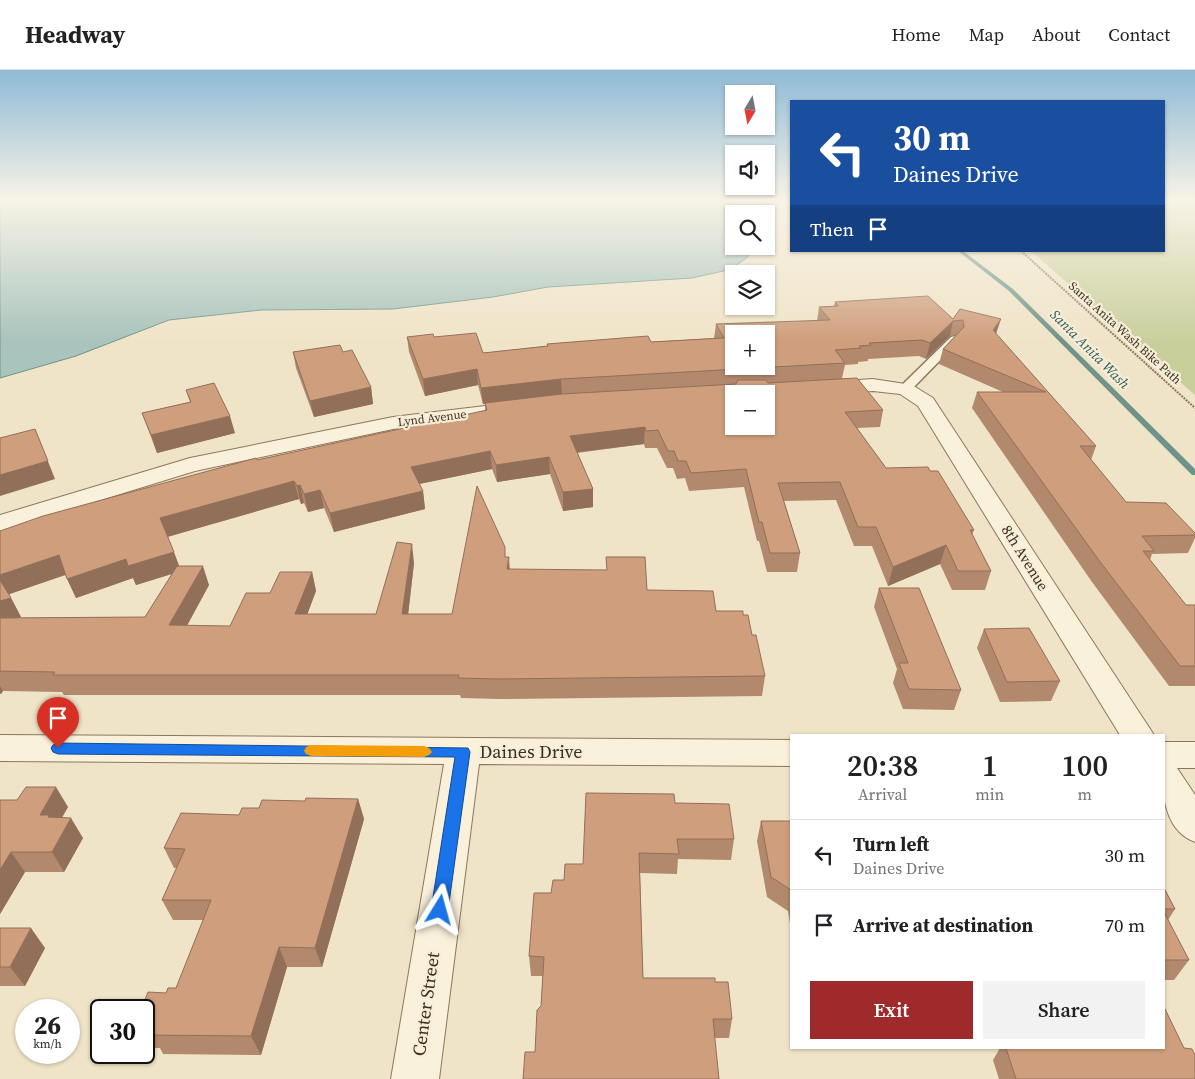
<!DOCTYPE html>
<meta charset="utf-8">
<style>
:root{--surface:#fff;--page:#f2f2f2;--text:#202124;--muted:#757577;--line:#e0e0e0;--accent:#9e2a2b}
body{margin:0;font-family:"Source Serif 4",serif;background:var(--page);color:var(--text);height:100vh;display:flex;flex-direction:column;font-size:19px;white-space:nowrap}
*{box-sizing:border-box;margin:0}
p{font-size:16px;color:var(--muted)}
.icon{flex:none;width:28px;height:28px;fill:none;stroke:currentColor;stroke-width:2;stroke-linecap:round;stroke-linejoin:round}
.map{position:relative;flex:1;overflow:hidden}
.side{position:absolute;left:790px;top:664px;width:375px;height:315px;display:flex;flex-direction:column;background:var(--surface);border-radius:0px;box-shadow:0 1px 4px #0004}
.side>*{flex:none}
.guide{position:absolute;left:790px;top:30px;width:375px;height:152px;border-radius:0px;box-shadow:0 1px 4px #0004;background:#1a4fa0;color:#fff;overflow:hidden}
.needle{width:32px;rotate:190deg}
.fabs{position:absolute;left:725px;top:15px;display:grid;gap:10px}
.fabs a{display:grid;place-items:center;width:50px;height:50px;border-radius:0px;background:var(--surface);box-shadow:0 1px 4px #0004;font-size:25px}
.speed{position:absolute;left:15px;top:929px;display:flex;gap:10px;font-size:25px;font-weight:700;text-align:center}
.speed>*{display:grid;place-content:center;width:65px;height:65px;border-radius:50%;background:var(--surface);box-shadow:0 1px 4px #0004;line-height:1}
.speed small{font-size:12px;font-weight:400}
.speed .limit{border:2px solid #111;border-radius:8px;background:#fff;color:#111}
.pin{position:absolute;display:grid;place-items:center;width:42px;height:42px;color:#fff;margin:-51px -21px;border-radius:50% 50% 50% 0;rotate:-45deg;box-shadow:0 0 5px #0007}
.pin .icon{rotate:45deg}
.me{position:absolute;width:55px;margin:-28px;rotate:8deg;stroke-linejoin:round;filter:drop-shadow(0 0 4px #0008)}
.turn{display:flex;align-items:center;gap:18px;height:105px;padding:0 20px;font-size:22px}
.turn .icon{width:65px;height:65px;stroke-width:2.5}
.turn b{display:block;font-size:35px;line-height:42px}
.then{display:flex;align-items:center;height:48px;padding:0 20px;background:#0003;gap:10px;font-size:19px}
.eta{display:flex;justify-content:space-evenly;align-items:center;height:85px;text-align:center}
.eta b{font-size:30px;font-weight:600;line-height:35px}
.cta{display:flex;gap:10px;margin-top:auto;padding:10px 20px}
.cta a{flex:1;height:58px;border-radius:0px;background:var(--accent);color:#fff;font-size:20px;font-weight:600;line-height:58px;text-align:center}
.cta a+a{background:var(--page);color:var(--text)}
ul{padding:0;list-style:none}
li{display:flex;align-items:center;gap:15px;height:70px;padding:0 20px;border-top:1px solid var(--line)}
li div{flex:1}
li b{display:block;font-size:19px}
li em{font-style:normal}
header{display:flex;align-items:center;gap:30px;box-sizing:border-box;height:70px;padding:0 25px;background:var(--surface);border-bottom:1px solid var(--line)}
header strong{font-size:24px}
nav{display:flex;gap:28px;margin-inline-start:auto;font-size:18px}
.map>svg:first-child{display:block}
.green{fill:#c9cf9b}
.water{fill:#a9c4bc;stroke:#6f938a}
.lines{fill:none;stroke-linecap:round;stroke-linejoin:round}
.stream{fill:#6f938a;fill-rule:evenodd}
.service-casing{stroke:#8d765c;stroke-width:3}
.minor-casing{stroke:#8d765c;stroke-width:2}
.path{stroke:#8d765c;stroke-width:2;stroke-dasharray:2 1;stroke-linecap:butt}
.service{fill:#faf1dc;fill-rule:evenodd}
.minor{fill:#faf1dc;fill-rule:evenodd}
.wall{fill:#b2896c;fill-rule:evenodd}
.shaded-wall{fill:#916f58}
.building{fill:#cf9f7d;stroke:#916f58;fill-rule:evenodd}
.route{fill:#1a73e8;stroke:#114b97}
.slow{fill:#f59e0b}
.labels{text-anchor:middle;stroke-width:4.5;stroke-linejoin:round;paint-order:stroke}
.far-street-label{font-size:12px;fill:#3d2e20;stroke:#f7eed8}
.far-water-label{font-size:14px;font-style:italic;fill:#2f5d5a;stroke:#f7eed8}
.street-label{font-size:15px;fill:#3d2e20;stroke:#f7eed8}
.near-street-label{font-size:18px;fill:#3d2e20;stroke:#f7eed8}
</style>
<header>
<strong>Headway</strong>
<nav><a>Home</a><a>Map</a><a>About</a><a>Contact</a></nav>
</header>
<div class="map">
<svg width="1195" height="1009" viewBox="0 0 1195 1009">
<rect width="100%" height="100%" fill="#f0e4c8"/>
<path class="green" d="M 1164,130 L 1195,130 L 1195,325 L 1031,181 L 1164,181 Z"/>
<path class="water" d="M 0,130 L 750,130 L 730,139 L 729,146 L 734,149 L 734,176 L 759,176 L 744,190 L 728,200 L 692,208 L 548,217 L 493,227 L 393,239 L 261,240 L 169,250 L 76,286 L 0,308 Z"/>
<g class="lines">
<path class="stream" d="M 958,181 L 963,181 L 1013,219 L 1195,399 L 1195,405 L 1192,405 L 1009,221 Z"/>
<defs>
<path id="service" d="M 955,266 L 959,267 L 959,271 L 909,322 L 901,322 L 899,319 L 901,316 L 951,267 Z"/>
<path id="minor" d="M 873,309 L 912,315 L 933,328 L 1154,665 L 1120,665 L 918,336 L 900,324 L 873,321 L 827,324 L 820,322 L 817,318 L 820,314 L 827,312 Z
M 510,333 L 517,335 L 521,339 L 517,343 L 393,359 L 195,401 L 0,461 L 0,445 L 190,388 L 393,347 Z
M 0,665 L 791,670 L 791,696 L 479,694 L 439,1009 L 391,1009 L 444,694 L 0,691 Z
M 1164,672 L 1195,672 L 1195,698 L 1177,698 L 1195,725 L 1195,772 C 1157,758 1162,705 1164,672 Z"/>
</defs>
<use href="#service" class="service-casing"/>
<use href="#minor" class="minor-casing"/>
<path class="path" d="M 1021,181 L 1195,338"/>
<use href="#service" class="service"/>
<use href="#minor" class="minor"/>
</g>
<path class="wall" d="M 835,232 L 953,249 L 960,239 L 996,264 L 1096,376 L 1091,390 L 1126,432 L 1195,463 L 1195,468 L 1188,483 L 1152,484 L 1150,490 L 1186,535 L 1195,535 L 1195,616 L 1169,616 L 1092,512 L 972,338 L 977,322 L 1003,322 L 939,294 L 943,279 L 956,265 L 950,266 L 926,289 L 919,286 L 868,289 L 868,291 L 858,292 L 858,294 L 845,295 L 842,308 L 883,340 L 880,357 L 857,358 L 886,398 L 930,401 L 974,460 L 972,465 L 991,501 L 985,520 L 952,520 L 940,494 L 888,516 L 872,476 L 854,476 L 836,430 L 784,431 L 800,483 L 797,502 L 767,502 L 759,471 L 757,471 L 744,417 L 689,421 L 685,408 L 677,409 L 673,398 L 667,398 L 657,378 L 645,378 L 644,374 L 577,383 L 593,419 L 593,437 L 563,441 L 550,404 L 497,412 L 492,399 L 419,414 L 423,421 L 425,439 L 334,462 L 324,438 L 308,442 L 304,433 L 301,434 L 299,429 L 167,467 L 179,496 L 209,515 L 187,556 L 230,556 L 270,523 L 312,502 L 316,521 L 307,544 L 376,544 L 414,493 L 408,544 L 452,544 L 505,487 L 510,499 L 647,520 L 716,541 L 743,545 L 752,565 L 765,606 L 762,626 L 500,629 L 461,628 L 460,625 L 64,625 L 62,622 L 3,621 L 1,624 L 0,624 L 0,461 L 257,390 L 485,341 L 485,334 L 483,334 L 478,315 L 425,326 L 409,282 L 407,267 L 434,267 L 483,283 L 547,276 L 547,274 L 651,272 L 714,268 L 716,254 L 817,251 L 819,237 L 834,236 ZM 172,504 L 145,547 L 18,548 L 21,547 L 9,524 L 66,505 L 76,528 L 133,508 L 136,515 Z
M 293,282 L 343,282 L 371,317 L 373,334 L 314,347 L 296,298 Z
M 186,320 L 235,363 L 157,383 L 142,343 L 190,332 Z
M 879,518 L 961,620 L 954,640 L 903,639 L 893,613 L 897,599 L 874,537 Z
M 984,559 L 1060,611 L 1051,631 L 1000,632 L 977,578 Z
M 358,729 L 364,749 L 322,897 L 287,897 L 261,985 L 163,984 L 160,978 L 146,978 L 144,975 L 144,940 L 166,923 L 176,918 L 203,850 L 173,850 L 162,830 L 177,798 L 174,798 L 164,778 L 239,745 L 259,738 L 305,731 Z
M 0,730 L 68,737 L 62,748 L 83,768 L 64,802 L 25,802 L 0,844 Z
M 675,733 L 734,769 L 731,790 L 678,789 L 677,804 L 640,803 L 643,908 L 715,912 L 732,949 L 729,968 L 715,968 L 535,982 L 541,936 L 543,906 L 531,906 L 529,886 L 551,823 L 564,810 L 583,794 Z
M 761,751 L 791,751 L 791,860 L 788,841 L 767,827 L 757,771 Z
M 1164,818 L 1175,839 L 1168,850 L 1189,890 L 1174,910 L 1164,910 Z
M 0,858 L 45,878 L 25,916 L 0,916 Z
M 1000,978 L 1164,978 L 1195,1009 L 999,1009 L 993,990 Z"/>
<path class="shaded-wall" d="M 1001,249 L 996,264 L 993,260 Z
M 953,251 L 950,266 L 926,289 L 930,273 Z
M 477,299 L 478,315 L 425,326 L 423,309 Z
M 561,309 L 562,325 L 483,334 L 481,318 Z
M 371,317 L 373,334 L 314,347 L 310,331 Z
M 230,346 L 235,363 L 157,383 L 151,365 Z
M 645,357 L 644,374 L 570,383 L 570,366 Z
M 35,359 L 55,409 L 0,426 L 0,405 Z
M 490,381 L 492,399 L 414,415 L 411,397 Z
M 549,387 L 550,404 L 497,412 L 496,395 Z
M 294,411 L 299,429 L 167,467 L 160,448 Z
M 300,415 L 304,433 L 301,434 L 297,416 Z
M 593,419 L 593,437 L 563,441 L 563,422 Z
M 320,420 L 324,438 L 308,442 L 304,424 Z
M 423,421 L 425,439 L 334,462 L 330,443 Z
M 412,474 L 414,493 L 406,563 L 402,544 Z
M 946,475 L 940,494 L 888,516 L 893,497 Z
M 174,482 L 181,501 L 136,515 L 133,508 L 76,528 L 67,509 L 126,489 Z
M 59,485 L 67,504 L 7,525 L 0,511 L 0,505 Z
M 509,487 L 510,506 L 507,499 Z
M 203,496 L 209,515 L 176,575 L 169,555 Z
M 312,502 L 316,521 L 300,564 L 295,544 Z
M 11,528 L 21,547 L 0,554 L 0,531 Z
M 0,616 L 3,621 L 1,624 L 0,622 Z
M 56,717 L 68,737 L 56,757 L 40,745 Z
M 358,729 L 364,749 L 322,897 L 315,878 Z
M 71,748 L 83,768 L 64,802 L 52,782 Z
M 11,782 L 25,802 L 0,844 L 0,800 Z
M 31,858 L 45,878 L 25,916 L 10,897 Z
M 279,877 L 287,897 L 261,985 L 251,966 Z"/>
<path class="building" d="M 928,226 L 953,249 L 960,239 L 1001,249 L 993,260 L 1096,376 L 1080,376 L 1126,432 L 1166,433 L 1195,463 L 1195,465 L 1142,466 L 1154,481 L 1143,481 L 1186,535 L 1195,535 L 1195,596 L 1180,596 L 1101,493 L 977,322 L 1046,322 L 943,279 L 964,257 L 963,250 L 953,251 L 930,273 L 922,270 L 869,273 L 871,275 L 859,276 L 861,278 L 835,280 L 845,293 L 561,309 L 481,318 L 477,299 L 423,309 L 407,267 L 433,264 L 434,267 L 476,263 L 483,283 L 548,276 L 547,274 L 648,266 L 651,272 L 724,268 L 716,254 L 830,250 L 819,237 L 838,236 L 835,232 ZM 734,264 L 766,264 L 766,296 L 734,296 Z
M 340,275 L 343,282 L 352,280 L 371,317 L 310,331 L 293,282 Z
M 857,308 L 883,340 L 845,342 L 886,398 L 928,397 L 930,401 L 938,401 L 974,460 L 970,460 L 991,501 L 958,501 L 946,475 L 893,497 L 876,457 L 858,457 L 840,412 L 778,413 L 800,483 L 770,483 L 762,452 L 759,452 L 746,399 L 691,403 L 686,391 L 678,391 L 674,381 L 668,381 L 658,360 L 646,361 L 645,357 L 570,366 L 593,419 L 563,422 L 549,387 L 496,395 L 490,381 L 411,397 L 423,421 L 330,443 L 320,420 L 304,424 L 300,415 L 297,416 L 294,411 L 160,448 L 174,482 L 128,496 L 126,489 L 67,509 L 59,485 L 0,505 L 0,461 L 43,446 L 256,388 L 257,390 L 487,340 L 485,333 L 562,324 L 736,314 L 738,310 L 766,310 L 768,313 ZM 734,324 L 766,324 L 766,356 L 734,356 Z
M 214,313 L 230,346 L 151,365 L 142,343 L 191,332 L 186,320 Z
M 35,359 L 48,391 L 0,405 L 0,368 Z
M 477,416 L 505,477 L 505,487 L 509,487 L 507,499 L 607,500 L 606,487 L 645,487 L 647,520 L 713,521 L 716,541 L 743,541 L 743,545 L 748,545 L 752,565 L 756,565 L 765,606 L 498,609 L 458,608 L 459,605 L 53,605 L 55,602 L 0,601 L 0,548 L 145,547 L 177,496 L 203,496 L 169,555 L 230,556 L 246,523 L 270,523 L 280,502 L 312,502 L 295,544 L 376,544 L 397,472 L 412,474 L 402,544 L 452,544 Z
M 0,510 L 11,528 L 0,531 Z
M 879,518 L 919,518 L 961,620 L 909,619 L 899,593 L 908,593 Z
M 1029,558 L 1060,611 L 1007,612 L 984,559 Z
M 26,717 L 56,717 L 40,745 L 49,745 L 48,747 L 71,748 L 52,782 L 11,782 L 0,800 L 0,730 L 17,730 Z
M 586,723 L 674,724 L 675,733 L 729,734 L 734,769 L 677,769 L 679,784 L 639,783 L 643,908 L 715,908 L 715,912 L 728,912 L 732,949 L 713,949 L 719,1009 L 523,1009 L 525,982 L 535,982 L 537,940 L 541,936 L 544,887 L 529,886 L 534,823 L 551,823 L 553,810 L 564,810 L 565,794 L 583,794 Z
M 306,728 L 358,729 L 315,878 L 279,877 L 251,966 L 151,965 L 153,959 L 144,959 L 144,940 L 141,940 L 148,922 L 166,923 L 168,918 L 176,918 L 211,830 L 162,830 L 185,779 L 164,778 L 181,743 L 239,745 L 242,738 L 259,738 L 262,730 L 305,731 Z
M 761,751 L 791,751 L 791,820 L 771,807 Z
M 1164,818 L 1175,839 L 1164,839 Z
M 1164,842 L 1189,890 L 1164,890 Z
M 0,858 L 31,858 L 10,897 L 0,897 Z
M 1164,937 L 1184,978 L 1192,979 L 1195,985 L 1195,1009 L 1016,1009 L 1006,978 L 1164,978 Z"/>
<linearGradient id="sky" x2="0" y2="1"><stop stop-color="#8fbad6"/><stop offset="0.48" stop-color="#f8f3e6"/><stop offset="1" stop-color="#f8f3e6" stop-opacity="0"/></linearGradient>
<rect width="1195" height="271" fill="url(#sky)"/>
<path class="route" d="M 58,673 L 468,678 L 470,682 L 448,840 L 446,846 L 440,848 L 434,846 L 431,840 L 455,687 L 58,684 L 53,682 L 51,678 L 53,675 Z"/>
<path class="slow" d="M 311,675 L 424,676 L 429,678 L 432,682 L 429,685 L 424,687 L 311,686 L 306,684 L 304,681 L 306,677 Z"/>
<g class="labels">
<g class="far-street-label">
<text transform="translate(1125 263) rotate(42)" y="4">Santa Anita Wash Bike Path</text>
<text transform="translate(432 348) rotate(-7)" y="4">Lynd Avenue</text>
</g>
<g class="far-water-label">
<text transform="translate(1090 279) rotate(45)" y="5">Santa Anita Wash</text>
</g>
<g class="street-label">
<text transform="translate(1025 488) rotate(58)" y="5">8th Avenue</text>
</g>
<g class="near-street-label">
<text x="531" y="688">Daines Drive</text>
<text transform="translate(426 934) rotate(-82)" y="6">Center Street</text>
</g>
</g>
</svg>
<div class="fabs">
<a><svg class="needle" viewBox="-14 -14 28 28"><path d="M0-13l5 13h-10z" fill="#e53935"/><path d="M0 13l5-13h-10z" fill="#757577"/></svg></a>
<a><svg class="icon" aria-label="sound" viewBox="0 0 24 24"><path d="M4 9h4l5-4v14l-5-4H4zM17 9q2 3 0 6"/></svg></a>
<a><svg class="icon" aria-label="search" viewBox="0 0 24 24"><circle cx="10" cy="10" r="6"/><path d="M15 15l6 6"/></svg></a>
<a><svg class="icon" aria-label="layers" viewBox="0 0 24 24"><path d="M12 4l9 5-9 5-9-5zM3 14l9 5 9-5"/></svg></a>
<a>+</a>
<a>−</a>
</div>
<div class="speed"><div>26<small>km/h</small></div><div class="limit">30</div></div>
<div class="pin" style="left:58px;top:678px;background:#d93025"><svg class="icon" aria-label="arrive" viewBox="0 0 24 24"><path d="M6 21V4h12l-3 4 3 4H6"/></svg></div>
<svg class="me" style="left:440px;top:840px" viewBox="-20 -20 40 40"><path d="M0-17L14 15 0 8-14 15z" fill="#1a73e8" stroke="#fff" stroke-width="4"/></svg>
<div class="guide">
<div class="turn"><svg class="icon" aria-label="left" viewBox="0 0 24 24"><path d="M17 20v-9H6M10 6l-5 5 5 5"/></svg><div><b>30 m</b>Daines Drive</div></div>
<div class="then">Then<svg class="icon" aria-label="arrive" viewBox="0 0 24 24"><path d="M6 21V4h12l-3 4 3 4H6"/></svg></div>
</div>
<section class="side">
<div class="eta">
<div><b>20:38</b><p>Arrival</p></div>
<div><b>1</b><p>min</p></div>
<div><b>100</b><p>m</p></div>
</div>
<ul>
<li><svg class="icon" aria-label="left" viewBox="0 0 24 24"><path d="M17 20v-9H6M10 6l-5 5 5 5"/></svg><div><b>Turn left</b><p>Daines Drive</p></div><em>30 m</em></li>
<li><svg class="icon" aria-label="arrive" viewBox="0 0 24 24"><path d="M6 21V4h12l-3 4 3 4H6"/></svg><div><b>Arrive at destination</b></div><em>70 m</em></li>
</ul>
<div class="cta"><a>Exit</a><a>Share</a></div>
</section>
</div>
